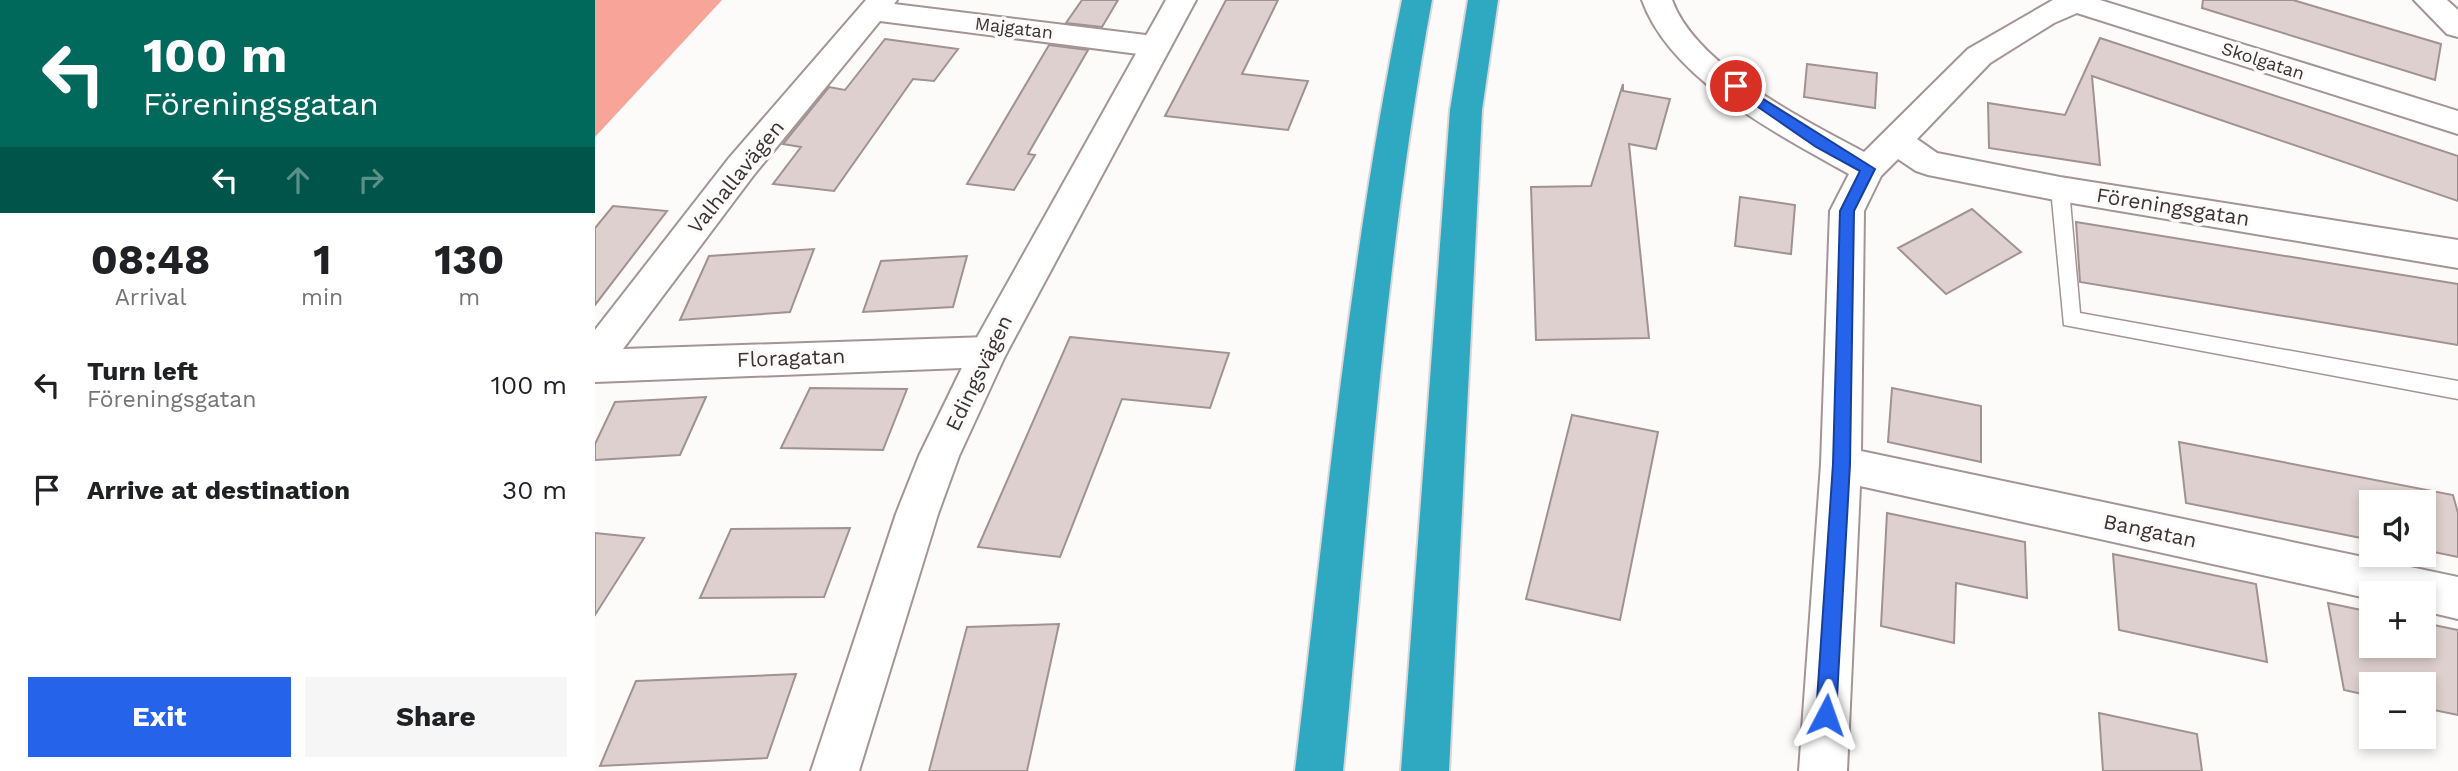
<!DOCTYPE html>
<meta charset="utf-8">
<style>
:root{--surface:#fff;--page:#f6f6f6;--text:#202124;--muted:#757577;--accent:#2563eb}
body{margin:0;font-family:"Work Sans",sans-serif;background:var(--page);color:var(--text);height:100vh;display:flex;flex-direction:column;font-size:26px;white-space:nowrap}
*{box-sizing:border-box;margin:0}
p{font-size:23px;color:var(--muted)}
.icon{flex:none;width:38px;height:38px;fill:none;stroke:currentColor;stroke-width:2;stroke-linecap:round;stroke-linejoin:round}
.map{position:relative;flex:1;overflow:hidden}
.details{display:flex;flex-direction:column;background:var(--surface);width:595px}
.details>*{flex:none}
.banner{background:#00695c;color:#fff;overflow:hidden}
.fabs{position:absolute;left:1764px;top:490px;display:grid;gap:14px}
.fabs a{display:grid;place-items:center;width:77px;height:77px;border-radius:0px;background:var(--surface);box-shadow:0 4px 10px #0003;font-size:35px}
.pin{position:absolute;display:grid;place-items:center;width:60px;height:60px;color:#fff;margin:-30px;border:4px solid #fff;border-radius:50%;box-shadow:0 2px 7px #0007}
.me{position:absolute;width:77px;margin:-38px;rotate:4deg;stroke-linejoin:round;filter:drop-shadow(0 0 5px #0008)}
.turn{display:flex;align-items:center;gap:24px;height:147px;padding:0 28px;font-size:32px}
.turn .icon{width:91px;height:91px;stroke-width:2.5}
.turn b{display:block;font-size:49px;line-height:60px}
.lanes{display:flex;align-items:center;height:66px;padding:0 28px;background:#0003;justify-content:center;gap:35px;direction:ltr}
.lanes .off{opacity:.35}
.eta{display:flex;justify-content:space-evenly;align-items:center;height:119px;text-align:center}
.eta b{font-size:42px;font-weight:700;line-height:49px}
.button{display:flex;gap:14px;margin-top:auto;padding:14px 28px}
.button a{flex:1;height:80px;border-radius:0px;background:var(--accent);color:#fff;font-size:28px;font-weight:700;line-height:80px;text-align:center}
.button a+a{background:var(--page);color:var(--text)}
ul{padding:0;list-style:none}
li{display:flex;align-items:center;gap:21px;height:105px;padding:0 28px}
li div{flex:1}
li b{display:block;font-size:26px}
li em{font-style:normal}
main{display:flex;flex:1;min-height:0}
.map>svg:first-child{display:block}
.forest{fill:#f9a499}
.building{fill:#ded0ce;stroke:#a09291;stroke-width:2}
.lines{fill:none;stroke-linecap:round;stroke-linejoin:round}
.service-casing{stroke:#a39594;stroke-width:3}
.minor-casing{stroke:#a39594;stroke-width:4}
.tertiary-casing{stroke:#a39594;stroke-width:4}
.motorway-casing{stroke:#d8d6d6;stroke-width:4}
.service{fill:#fff;fill-rule:evenodd}
.minor{fill:#fff;fill-rule:evenodd}
.tertiary{fill:#fff;fill-rule:evenodd}
.motorway{fill:#2fa8c1;fill-rule:evenodd}
.route{fill:#2563eb;stroke:#184099;stroke-width:2}
.labels{text-anchor:middle;stroke-width:7;stroke-linejoin:round;paint-order:stroke}
.far-street-label{font-size:18px;fill:#3a3433;stroke:#fdfafa}
.street-label{font-size:21px;fill:#3a3433;stroke:#fdfafa}
</style>
<main>
<section class="details">
<div class="banner">
<div class="turn"><svg class="icon" aria-label="left" viewBox="0 0 24 24"><path d="M17 20v-9H6M10 6l-5 5 5 5"/></svg><div><b>100 m</b>Föreningsgatan</div></div>
<div class="lanes"><svg class="icon" aria-label="left" viewBox="0 0 24 24"><path d="M17 20v-9H6M10 6l-5 5 5 5"/></svg><svg class="icon off" aria-label="ahead" viewBox="0 0 24 24"><path d="M12 20V5M6 11l6-6 6 6"/></svg><svg class="icon off" aria-label="right" viewBox="0 0 24 24"><path d="M7 20v-9h11M14 6l5 5-5 5"/></svg></div>
</div>
<div class="eta">
<div><b>08:48</b><p>Arrival</p></div>
<div><b>1</b><p>min</p></div>
<div><b>130</b><p>m</p></div>
</div>
<ul>
<li><svg class="icon" aria-label="left" viewBox="0 0 24 24"><path d="M17 20v-9H6M10 6l-5 5 5 5"/></svg><div><b>Turn left</b><p>Föreningsgatan</p></div><em>100 m</em></li>
<li><svg class="icon" aria-label="arrive" viewBox="0 0 24 24"><path d="M6 21V4h12l-3 4 3 4H6"/></svg><div><b>Arrive at destination</b></div><em>30 m</em></li>
</ul>
<div class="button"><a>Exit</a><a>Share</a></div>
</section>
<div class="map">
<svg width="1863" height="771" viewBox="0 0 1863 771">
<rect width="100%" height="100%" fill="#fdfafa"/>
<path class="forest" d="M 0,0 L 127,0 L 0,137 Z"/>
<path class="building" d="M 487,0 L 523,0 L 507,27 L 471,23 Z
M 631,0 L 683,0 L 647,74 L 713,81 L 693,130 L 570,116 Z
M 1608,0 L 1698,0 L 1846,44 L 1840,80 L 1607,8 Z
M 1505,38 L 1863,156 L 1863,201 L 1497,76 L 1505,165 L 1394,148 L 1393,103 L 1470,115 Z
M 290,39 L 363,49 L 339,81 L 318,79 L 239,191 L 178,184 L 206,147 L 188,144 L 234,87 L 250,90 Z
M 454,45 L 493,50 L 433,154 L 440,155 L 419,190 L 372,184 Z
M 1212,64 L 1282,73 L 1280,108 L 1209,97 Z
M 1028,84 L 1028,91 L 1075,99 L 1061,149 L 1034,144 L 1054,338 L 941,340 L 936,187 L 996,186 Z
M 1145,197 L 1200,205 L 1196,254 L 1140,246 Z
M 18,206 L 72,211 L 0,305 L 0,228 Z
M 1377,209 L 1426,252 L 1351,294 L 1303,248 Z
M 1481,222 L 1863,284 L 1863,345 L 1485,282 Z
M 219,249 L 195,312 L 85,320 L 114,256 Z
M 372,256 L 358,307 L 268,312 L 286,261 Z
M 475,337 L 634,353 L 615,408 L 527,399 L 465,557 L 383,547 Z
M 215,388 L 312,389 L 288,450 L 186,448 Z
M 1297,388 L 1386,406 L 1386,462 L 1293,442 Z
M 111,397 L 85,455 L 0,460 L 0,444 L 20,402 Z
M 977,415 L 1063,432 L 1025,620 L 931,599 Z
M 1584,442 L 1858,495 L 1863,513 L 1863,557 L 1829,550 L 1829,502 L 1776,502 L 1776,540 L 1591,503 Z
M 1292,513 L 1430,542 L 1432,598 L 1361,583 L 1359,643 L 1286,626 Z
M 255,528 L 229,597 L 105,598 L 136,529 Z
M 0,533 L 49,538 L 0,615 Z
M 1518,554 L 1661,584 L 1672,662 L 1524,630 Z
M 1733,603 L 1776,612 L 1776,646 L 1829,646 L 1829,623 L 1863,630 L 1863,715 L 1829,708 L 1829,684 L 1776,684 L 1776,696 L 1749,690 Z
M 464,624 L 432,771 L 334,771 L 372,627 Z
M 201,674 L 172,758 L 5,766 L 41,681 Z
M 1504,713 L 1602,734 L 1607,771 L 1508,771 Z"/>
<g class="lines">
<defs>
<path id="service" d="M 1465,182 L 1474,189 L 1485,313 L 1863,381 L 1863,399 L 1469,325 L 1456,189 Z"/>
<path id="minor" d="M 271,0 L 302,0 L 299,4 L 559,36 L 570,39 L 574,46 L 570,53 L 559,56 L 285,21 L 158,176 L 28,349 L 393,337 L 406,341 L 412,352 L 406,363 L 393,367 L 0,382 L 0,330 L 134,158 Z
M 1047,0 L 1077,0 C 1101,66 1209,120 1269,152 L 1373,49 L 1458,0 L 1505,0 L 1863,111 L 1863,134 L 1482,13 L 1459,23 L 1395,63 L 1322,139 L 1342,153 L 1465,177 L 1863,240 L 1863,268 L 1465,201 L 1333,175 L 1321,171 L 1303,159 L 1286,176 L 1269,211 L 1266,451 L 1863,577 L 1863,619 L 1829,611 L 1829,593 L 1776,593 L 1776,599 L 1265,486 L 1252,771 L 1204,771 L 1226,464 L 1235,211 L 1254,174 C 1184,135 1075,79 1047,0 Z
M 1819,0 L 1852,0 L 1863,10 L 1863,37 L 1852,34 Z"/>
<path id="tertiary" d="M 571,0 L 601,0 L 410,356 L 364,456 L 343,514 L 264,771 L 216,771 L 301,514 L 324,456 L 380,341 Z"/>
<path id="motorway" d="M 807,0 L 837,0 C 790,254 773,514 748,771 L 700,771 C 731,514 755,254 807,0 Z
M 873,0 L 903,0 L 887,110 L 854,771 L 806,771 L 855,110 Z"/>
</defs>
<use href="#service" class="service-casing"/>
<use href="#minor" class="minor-casing"/>
<use href="#tertiary" class="tertiary-casing"/>
<use href="#motorway" class="motorway-casing"/>
<use href="#service" class="service"/>
<use href="#minor" class="minor"/>
<use href="#tertiary" class="tertiary"/>
<use href="#motorway" class="motorway"/>
</g>
<path class="route" d="M 1141,82 L 1280,169 L 1259,211 L 1255,464 L 1241,715 L 1238,722 L 1231,725 L 1224,722 L 1221,715 L 1238,464 L 1245,211 L 1265,171 L 1221,147 L 1137,89 L 1135,86 Z"/>
<g class="labels">
<g class="far-street-label">
<text transform="translate(419 28) rotate(7)" y="6">Majgatan</text>
<text transform="translate(1668 61) rotate(18)" y="6">Skolgatan</text>
</g>
<g class="street-label">
<text transform="translate(141 177) rotate(-51)" y="7">Valhallavägen</text>
<text transform="translate(1578 207) rotate(9)" y="7">Föreningsgatan</text>
<text transform="translate(196 358) rotate(-2)" y="7">Floragatan</text>
<text transform="translate(384 373) rotate(-64)" y="7">Edingsvägen</text>
<text transform="translate(1555 531) rotate(12)" y="7">Bangatan</text>
</g>
</g>
</svg>
<div class="fabs">
<a><svg class="icon" aria-label="sound" viewBox="0 0 24 24"><path d="M4 9h4l5-4v14l-5-4H4zM17 9q2 3 0 6"/></svg></a>
<a>+</a>
<a>−</a>
</div>
<div class="pin" style="left:1141px;top:86px;background:#d93025"><svg class="icon" aria-label="arrive" viewBox="0 0 24 24"><path d="M6 21V4h12l-3 4 3 4H6"/></svg></div>
<svg class="me" style="left:1231px;top:715px" viewBox="-20 -20 40 40"><path d="M0-17L14 15 0 8-14 15z" fill="#2563eb" stroke="#fff" stroke-width="4"/></svg>
</div>
</main>
